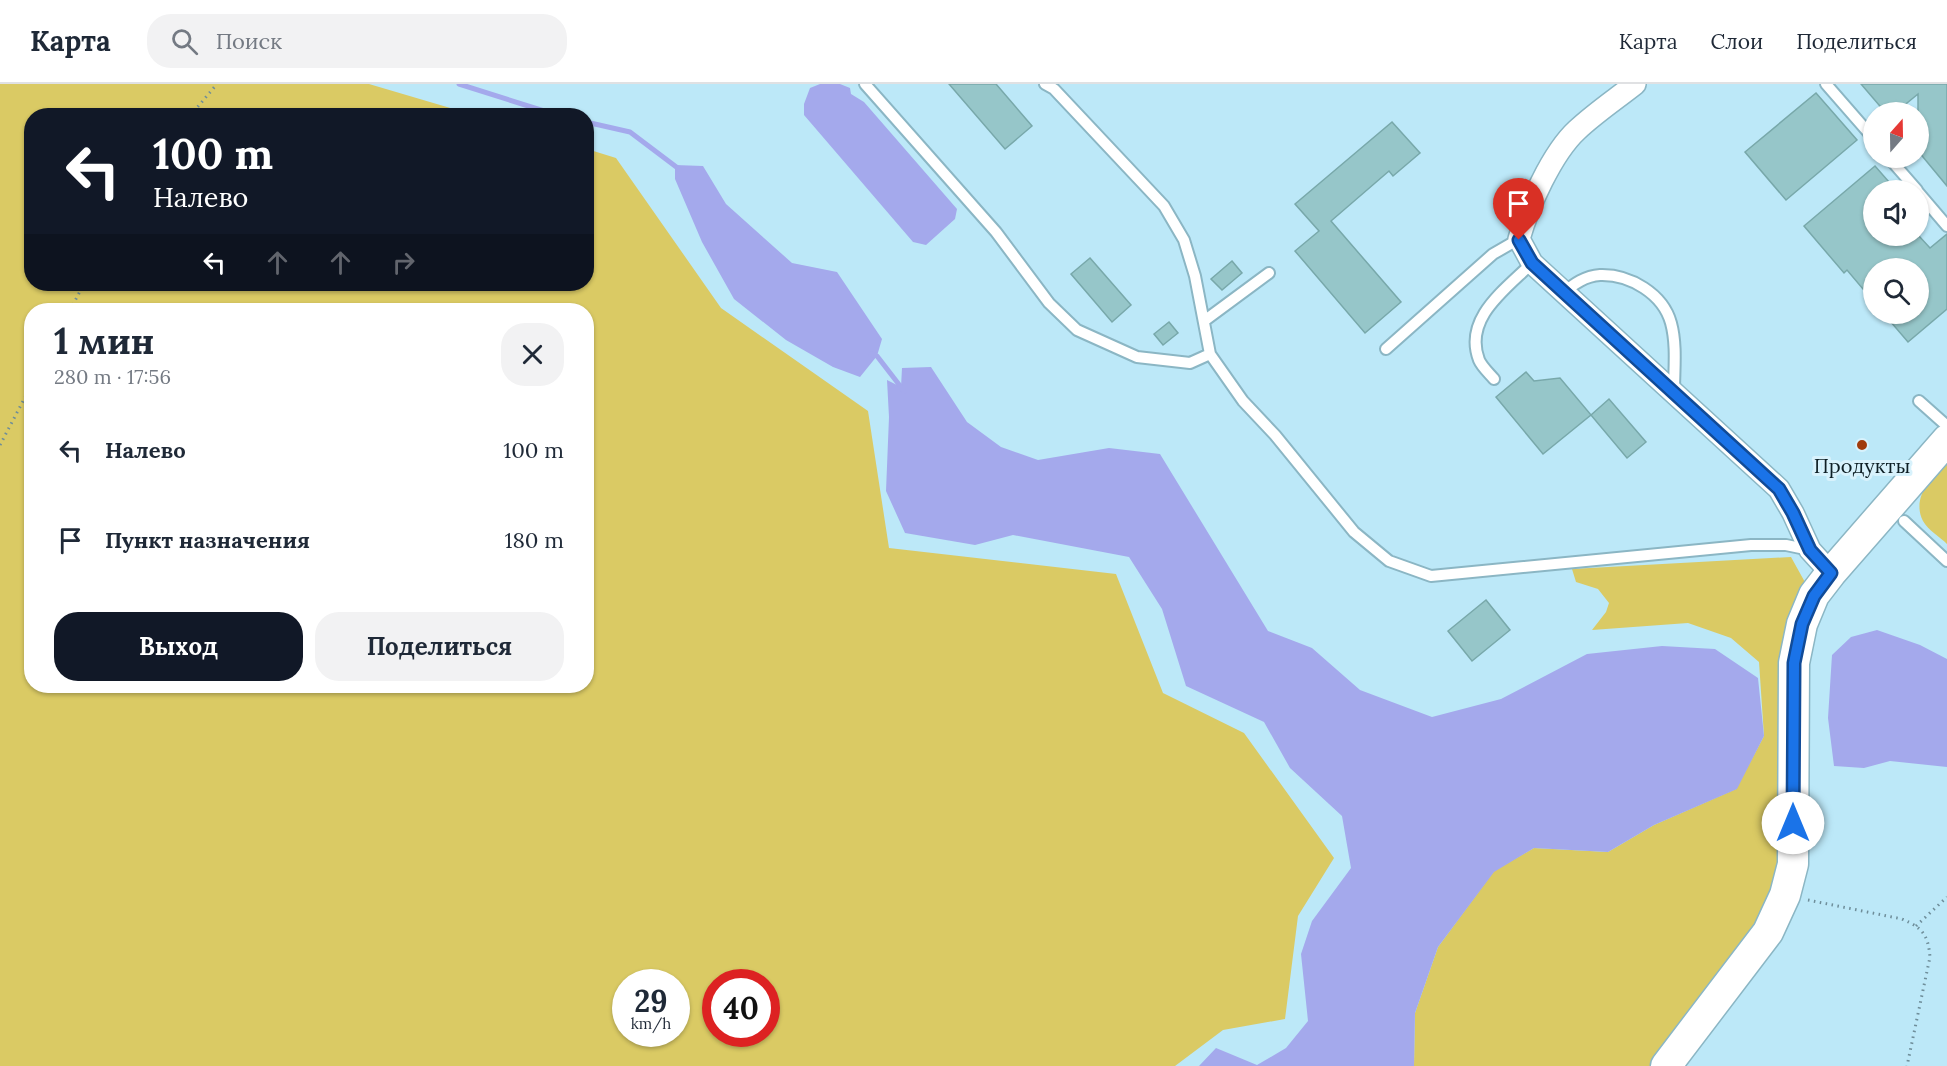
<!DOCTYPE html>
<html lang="ru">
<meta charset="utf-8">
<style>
:root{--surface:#fff;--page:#f2f2f3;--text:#1f2937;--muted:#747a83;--line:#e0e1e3;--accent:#111827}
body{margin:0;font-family:Lora,serif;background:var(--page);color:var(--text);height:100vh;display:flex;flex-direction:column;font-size:22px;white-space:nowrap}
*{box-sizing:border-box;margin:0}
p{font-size:20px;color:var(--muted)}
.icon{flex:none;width:33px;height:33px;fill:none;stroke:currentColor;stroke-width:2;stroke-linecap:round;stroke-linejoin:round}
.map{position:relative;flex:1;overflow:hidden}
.sheet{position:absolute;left:24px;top:219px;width:570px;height:390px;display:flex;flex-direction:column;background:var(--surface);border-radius:24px;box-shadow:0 2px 4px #0004}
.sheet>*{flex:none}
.guide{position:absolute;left:24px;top:24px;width:570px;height:183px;border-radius:24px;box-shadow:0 2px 4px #0004;background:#111827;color:#fff;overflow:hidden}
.needle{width:39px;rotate:20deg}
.buttons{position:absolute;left:1863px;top:18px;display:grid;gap:12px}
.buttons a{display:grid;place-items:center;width:66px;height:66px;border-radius:50%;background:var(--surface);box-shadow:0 2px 4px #0004;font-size:30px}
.speed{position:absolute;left:612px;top:885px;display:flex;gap:12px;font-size:30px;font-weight:700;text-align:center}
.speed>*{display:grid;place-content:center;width:78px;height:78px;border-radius:50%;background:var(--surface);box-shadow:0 2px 4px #0004;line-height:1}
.speed small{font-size:15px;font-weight:400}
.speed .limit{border:9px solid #d22;background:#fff;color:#111}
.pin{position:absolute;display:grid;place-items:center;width:51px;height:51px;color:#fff;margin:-62px -26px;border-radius:50% 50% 50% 0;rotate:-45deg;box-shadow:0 0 6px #0007}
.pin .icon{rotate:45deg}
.me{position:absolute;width:66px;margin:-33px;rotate:0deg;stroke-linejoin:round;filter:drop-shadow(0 0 4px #0008)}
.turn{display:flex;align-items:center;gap:21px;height:126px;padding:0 30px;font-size:27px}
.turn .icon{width:78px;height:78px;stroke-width:2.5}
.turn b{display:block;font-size:42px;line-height:51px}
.lanes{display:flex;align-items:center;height:57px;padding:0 30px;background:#0003;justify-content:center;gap:30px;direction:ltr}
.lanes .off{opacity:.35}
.round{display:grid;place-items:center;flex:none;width:63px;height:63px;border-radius:24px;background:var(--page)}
.head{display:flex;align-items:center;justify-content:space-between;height:102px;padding:0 30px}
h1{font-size:36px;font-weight:700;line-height:45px}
.cta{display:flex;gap:12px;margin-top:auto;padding:12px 30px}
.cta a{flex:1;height:69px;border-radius:24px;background:var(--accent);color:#fff;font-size:24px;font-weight:700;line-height:69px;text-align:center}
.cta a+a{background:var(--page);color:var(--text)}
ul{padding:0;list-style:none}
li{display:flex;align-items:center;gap:18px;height:90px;padding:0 30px}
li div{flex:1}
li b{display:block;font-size:22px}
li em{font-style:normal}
header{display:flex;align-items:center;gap:36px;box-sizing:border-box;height:84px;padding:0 30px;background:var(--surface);border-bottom:2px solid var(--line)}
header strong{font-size:28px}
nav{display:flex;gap:33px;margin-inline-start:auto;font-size:21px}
.search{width:420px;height:54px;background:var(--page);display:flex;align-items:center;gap:15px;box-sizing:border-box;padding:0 21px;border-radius:24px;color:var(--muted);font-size:22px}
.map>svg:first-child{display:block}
.green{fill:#daca64;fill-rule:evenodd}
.water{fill:#a4a9ec}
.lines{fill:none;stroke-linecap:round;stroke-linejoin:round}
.stream{stroke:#a4a9ec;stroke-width:5}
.building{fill:#96c6c9;stroke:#78a8aa;stroke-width:1.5}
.lane-casing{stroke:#8bb6c4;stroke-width:14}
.street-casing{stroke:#8bb6c4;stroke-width:24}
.secondary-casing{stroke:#8bb6c4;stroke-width:33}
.path{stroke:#6e8d99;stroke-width:3;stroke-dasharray:1.5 4.5;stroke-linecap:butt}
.lane{stroke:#fff;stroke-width:10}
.street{stroke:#fff;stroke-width:21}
.secondary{stroke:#fff;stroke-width:30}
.route-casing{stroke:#114b97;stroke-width:15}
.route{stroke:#1a73e8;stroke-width:10}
.poi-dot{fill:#a03b0c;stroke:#d8f2fc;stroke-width:2}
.labels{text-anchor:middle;stroke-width:6;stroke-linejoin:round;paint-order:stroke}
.poi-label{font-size:20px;fill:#0e1f25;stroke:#d8f2fc}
</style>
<header>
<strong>Карта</strong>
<div class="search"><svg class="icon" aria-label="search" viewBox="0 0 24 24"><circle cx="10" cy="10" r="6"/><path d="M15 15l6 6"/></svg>Поиск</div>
<nav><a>Карта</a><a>Слои</a><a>Поделиться</a></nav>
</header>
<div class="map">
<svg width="1947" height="982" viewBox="0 0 1947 982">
<rect width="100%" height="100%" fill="#bce8f8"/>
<path class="green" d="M 0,0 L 369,0 L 474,31 L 32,32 L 32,200 L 586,200 L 587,65 L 616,74 L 721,224 L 868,327 L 889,464 L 1116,490 L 1163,609 L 1244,649 L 1334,774 L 1298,832 L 1285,935 L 1223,946 L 1175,982 L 0,982 ZM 32,226 L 586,226 L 586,602 L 32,602 ZM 626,898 L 676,898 L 676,950 L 626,950 ZM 716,898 L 766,898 L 766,950 L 716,950 Z
M 1947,376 L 1947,460 C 1940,453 1928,446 1923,437 C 1911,414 1932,392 1947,376 Z
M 1791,473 L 1806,500 L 1782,762 L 1763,836 L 1652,982 L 1414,982 L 1415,929 L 1438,863 L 1494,787 L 1534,764 L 1608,768 L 1654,741 L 1736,705 L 1764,652 L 1759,578 L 1731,554 L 1688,539 L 1592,546 L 1606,528 L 1609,519 L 1598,505 L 1576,498 L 1572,485 Z"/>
<path class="water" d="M 840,0 L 850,4 L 851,10 L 864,18 L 957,125 L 955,135 L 926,161 L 913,158 L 804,31 L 804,20 L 810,4 L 820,0 Z
M 675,81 L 703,82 L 726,120 L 792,179 L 837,188 L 882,255 L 877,272 L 860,293 L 833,283 L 786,256 L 734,215 L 702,158 L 675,95 Z
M 931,283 L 967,338 L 1001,363 L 1038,376 L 1109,364 L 1160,370 L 1268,547 L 1312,564 L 1360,606 L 1432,633 L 1501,615 L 1587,570 L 1662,562 L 1715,565 L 1758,594 L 1764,652 L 1737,705 L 1654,741 L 1608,768 L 1534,764 L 1494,788 L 1438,863 L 1415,929 L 1414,982 L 1199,982 L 1216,964 L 1257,981 L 1286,964 L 1308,937 L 1301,870 L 1312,837 L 1351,784 L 1342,732 L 1290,684 L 1264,638 L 1186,602 L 1162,525 L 1129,473 L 1013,451 L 975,461 L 905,449 L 886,407 L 889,333 L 887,296 L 901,303 L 902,284 Z
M 1877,546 L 1920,561 L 1947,575 L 1947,683 L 1890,677 L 1864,684 L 1834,682 L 1828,634 L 1832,571 L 1851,553 Z"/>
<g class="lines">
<path class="stream" d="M 459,0 L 560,32
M 586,38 L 630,48 L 679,85
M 871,270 L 877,272 L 904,307"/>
</g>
<path class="building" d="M 949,0 L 996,0 L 1032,42 L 1005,65 Z
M 1861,0 L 1947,0 L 1947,102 L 1918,67 L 1918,10 L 1896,28 L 1885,28 Z
M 1816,9 L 1857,56 L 1786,116 L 1745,68 Z
M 1392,38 L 1420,69 L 1393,92 L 1389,87 L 1331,137 L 1401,218 L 1365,249 L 1295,167 L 1319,147 L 1295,120 Z
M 1875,82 L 1896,106 L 1874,106 L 1874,152 L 1919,152 L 1930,164 L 1947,150 L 1947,225 L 1908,258 L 1884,230 L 1918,230 L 1918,184 L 1874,184 L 1874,218 L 1847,186 L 1844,189 L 1804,142 Z
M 1090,174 L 1131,221 L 1112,238 L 1071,190 Z
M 1232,177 L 1242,189 L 1222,206 L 1211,195 Z
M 1169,238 L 1178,249 L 1163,261 L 1154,250 Z
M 1526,288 L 1534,297 L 1560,294 L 1591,331 L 1609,315 L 1646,358 L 1627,374 L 1591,331 L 1543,370 L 1496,313 Z
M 1486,516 L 1510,546 L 1472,577 L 1448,547 Z"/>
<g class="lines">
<defs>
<path id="lane" d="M 865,0 L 996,148 L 1049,219 L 1077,246 L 1137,273 L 1190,279 L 1210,270
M 1045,0 L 1054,5 L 1164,122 L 1184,156 L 1195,192 L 1210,270 L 1243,317 L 1275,351 L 1354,448 L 1389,477 L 1431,492 L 1751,461 L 1786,461 L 1810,466
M 1826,0 L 1874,55
M 1889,74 L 1917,106
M 1918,108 L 1947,142
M 1563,209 C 1574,200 1585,192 1600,191 C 1630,190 1663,210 1671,239 C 1677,261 1674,286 1674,308
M 1204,237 L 1269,189
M 1386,265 L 1493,170 L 1519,155
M 1494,295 C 1489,289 1482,283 1479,276 C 1463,234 1506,205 1532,179
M 1919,317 L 1947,342
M 1904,437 L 1947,477"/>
<path id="street" d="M 1635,0 C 1616,15 1595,29 1577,46 C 1552,69 1528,123 1519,155 L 1532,179 L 1779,405 L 1793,429 L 1810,466 L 1831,489"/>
<path id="secondary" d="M 1666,982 L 1768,848 L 1785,811 L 1793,780 L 1794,579 L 1802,540 L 1814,511 L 1831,489 L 1947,356"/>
</defs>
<use href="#lane" class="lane-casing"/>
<use href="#street" class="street-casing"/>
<use href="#secondary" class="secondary-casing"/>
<path class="path" d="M 190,32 L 217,0
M 70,226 L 84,200
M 0,361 L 32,300
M 1808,816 L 1902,835 C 1923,844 1928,851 1930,873 L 1907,982
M 1916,842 L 1947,813"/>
<use href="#lane" class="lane"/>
<use href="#street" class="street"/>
<use href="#secondary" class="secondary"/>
</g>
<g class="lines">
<defs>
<path id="route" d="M 1519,156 L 1532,179 L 1779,405 L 1793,429 L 1810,466 L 1831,489 L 1814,512 L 1802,540 L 1794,579 L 1793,739"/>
</defs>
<use href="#route" class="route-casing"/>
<use href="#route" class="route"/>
</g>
<circle class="poi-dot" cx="1862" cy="361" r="6"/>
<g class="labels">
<g class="poi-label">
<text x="1862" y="389">Продукты</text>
</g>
</g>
</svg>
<div class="buttons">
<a><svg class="needle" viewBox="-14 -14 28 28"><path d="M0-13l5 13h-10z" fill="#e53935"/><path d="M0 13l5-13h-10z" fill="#747a83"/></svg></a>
<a><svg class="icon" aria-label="sound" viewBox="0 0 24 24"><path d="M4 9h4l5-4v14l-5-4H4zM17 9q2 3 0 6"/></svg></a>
<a><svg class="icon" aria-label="search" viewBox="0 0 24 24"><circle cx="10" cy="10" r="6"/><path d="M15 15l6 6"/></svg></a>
</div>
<div class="speed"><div>29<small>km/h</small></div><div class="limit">40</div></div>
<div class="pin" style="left:1519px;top:156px;background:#d93025"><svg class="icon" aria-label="arrive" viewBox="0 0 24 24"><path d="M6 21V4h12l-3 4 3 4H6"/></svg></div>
<svg class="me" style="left:1793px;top:739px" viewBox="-20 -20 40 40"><circle r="19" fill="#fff"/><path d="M0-13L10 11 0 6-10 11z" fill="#1a73e8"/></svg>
<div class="guide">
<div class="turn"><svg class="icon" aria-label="left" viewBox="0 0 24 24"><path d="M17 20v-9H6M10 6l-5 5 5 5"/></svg><div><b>100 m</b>Налево</div></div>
<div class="lanes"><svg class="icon" aria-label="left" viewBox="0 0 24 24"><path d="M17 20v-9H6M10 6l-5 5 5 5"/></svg><svg class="icon off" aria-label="ahead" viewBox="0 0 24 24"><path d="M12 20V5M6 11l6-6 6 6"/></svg><svg class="icon off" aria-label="ahead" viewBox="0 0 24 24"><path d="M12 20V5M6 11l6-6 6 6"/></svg><svg class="icon off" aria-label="right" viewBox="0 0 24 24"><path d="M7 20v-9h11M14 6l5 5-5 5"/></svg></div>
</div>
<section class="sheet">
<div class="head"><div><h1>1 мин</h1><p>280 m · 17:56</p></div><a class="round"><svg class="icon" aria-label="close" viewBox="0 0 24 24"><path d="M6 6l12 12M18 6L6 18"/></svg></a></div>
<ul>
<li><svg class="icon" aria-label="left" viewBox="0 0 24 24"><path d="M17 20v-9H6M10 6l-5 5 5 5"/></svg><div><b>Налево</b></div><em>100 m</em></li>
<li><svg class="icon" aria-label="arrive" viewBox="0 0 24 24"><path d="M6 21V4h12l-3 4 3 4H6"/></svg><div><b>Пункт назначения</b></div><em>180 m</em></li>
</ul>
<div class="cta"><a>Выход</a><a>Поделиться</a></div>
</section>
</div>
